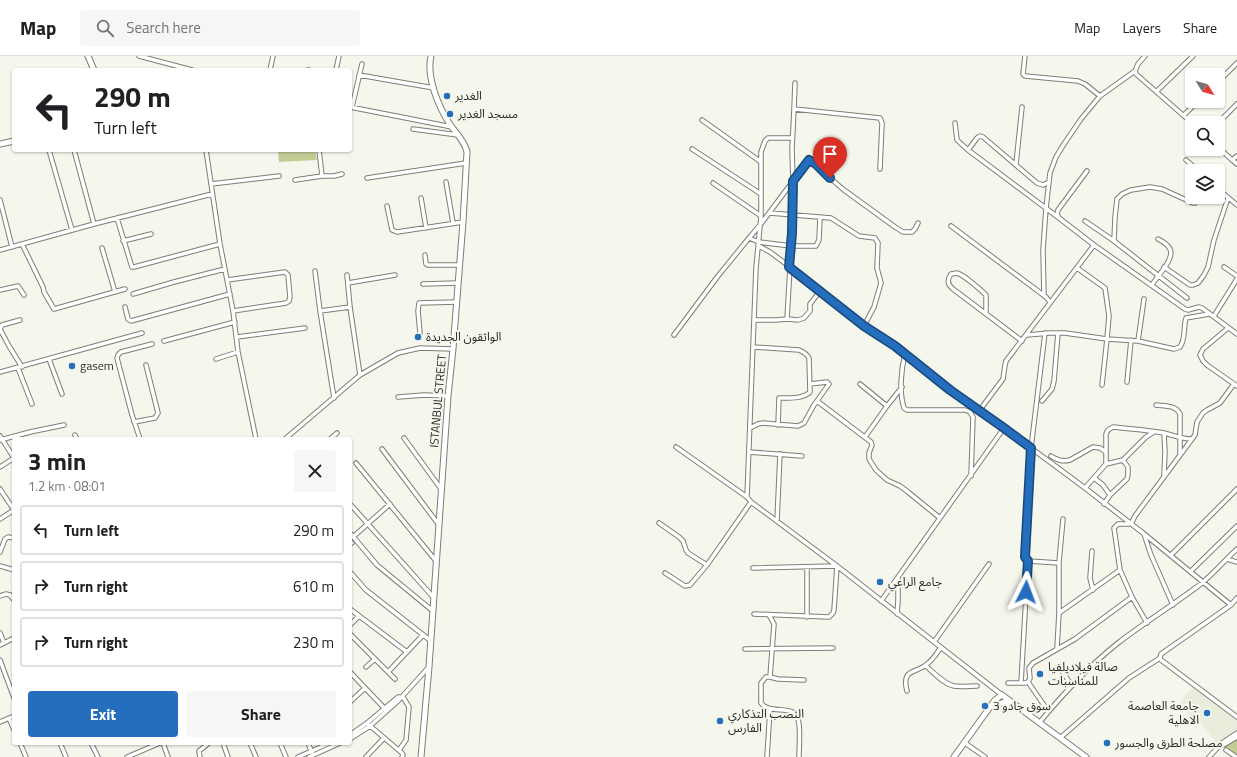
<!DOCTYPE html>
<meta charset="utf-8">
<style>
:root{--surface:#fff;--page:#f6f6f6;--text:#202124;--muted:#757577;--line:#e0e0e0;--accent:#256ebe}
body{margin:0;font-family:"Titillium Web","Noto Sans Arabic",sans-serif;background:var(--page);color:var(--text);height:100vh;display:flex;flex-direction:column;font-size:15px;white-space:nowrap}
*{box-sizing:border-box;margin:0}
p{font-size:13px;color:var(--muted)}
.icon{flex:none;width:22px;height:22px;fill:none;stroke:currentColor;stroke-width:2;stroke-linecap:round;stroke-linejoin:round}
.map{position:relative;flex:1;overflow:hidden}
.drawer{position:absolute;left:12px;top:381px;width:340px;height:308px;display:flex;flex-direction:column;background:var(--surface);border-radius:4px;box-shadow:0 1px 3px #0004}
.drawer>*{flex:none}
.guide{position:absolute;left:12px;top:12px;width:340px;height:84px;border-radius:4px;box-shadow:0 1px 3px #0004;background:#fff;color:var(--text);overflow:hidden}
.needle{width:26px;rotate:127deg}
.tools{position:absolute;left:1185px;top:12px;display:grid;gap:8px}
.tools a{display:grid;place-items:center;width:40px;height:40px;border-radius:4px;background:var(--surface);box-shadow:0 1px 3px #0004;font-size:20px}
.pin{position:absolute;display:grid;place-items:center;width:34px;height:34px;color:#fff;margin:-41px -17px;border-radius:50% 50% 50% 0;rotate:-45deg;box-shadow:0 0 4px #0007}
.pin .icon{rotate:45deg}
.me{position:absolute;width:44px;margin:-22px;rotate:3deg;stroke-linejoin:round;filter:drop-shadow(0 0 3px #0008)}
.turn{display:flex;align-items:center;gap:14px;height:84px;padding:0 16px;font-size:18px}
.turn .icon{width:52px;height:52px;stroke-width:2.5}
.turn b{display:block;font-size:28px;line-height:34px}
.round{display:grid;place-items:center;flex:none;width:42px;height:42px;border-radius:4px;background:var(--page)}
.headline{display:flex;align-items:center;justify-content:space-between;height:68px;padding:0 16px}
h1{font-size:24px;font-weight:700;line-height:30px}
.primary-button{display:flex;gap:8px;margin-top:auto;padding:8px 16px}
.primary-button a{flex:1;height:46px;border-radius:4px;background:var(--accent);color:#fff;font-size:16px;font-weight:700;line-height:46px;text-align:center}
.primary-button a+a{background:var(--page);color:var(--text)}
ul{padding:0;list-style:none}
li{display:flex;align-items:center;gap:12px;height:50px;margin:0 8px 6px;padding:0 8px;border:2px solid var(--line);border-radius:4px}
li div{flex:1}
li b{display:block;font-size:15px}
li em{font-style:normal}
header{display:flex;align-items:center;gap:24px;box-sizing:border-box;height:56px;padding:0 20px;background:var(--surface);border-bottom:1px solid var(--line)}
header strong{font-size:19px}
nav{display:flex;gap:22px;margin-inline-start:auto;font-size:14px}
.search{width:280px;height:36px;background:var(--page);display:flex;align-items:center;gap:10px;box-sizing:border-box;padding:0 14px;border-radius:4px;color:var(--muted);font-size:15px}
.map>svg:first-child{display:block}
.built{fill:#eaeddb}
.green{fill:#c4cc96}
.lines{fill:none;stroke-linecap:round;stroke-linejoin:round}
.street-casing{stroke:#7d7e75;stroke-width:5.5}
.secondary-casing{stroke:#7d7e75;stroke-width:7}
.street{stroke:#fff;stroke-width:3.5}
.secondary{stroke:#fff;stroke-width:5}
.route-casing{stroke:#18487c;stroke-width:10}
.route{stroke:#256ebe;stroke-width:7}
.poi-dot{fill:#256ebe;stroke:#f5f7ec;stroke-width:1.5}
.labels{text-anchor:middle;stroke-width:4;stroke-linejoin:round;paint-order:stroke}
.poi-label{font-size:12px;fill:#2b2c28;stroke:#f5f7ec;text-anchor:start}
.street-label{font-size:12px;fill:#2b2c28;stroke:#f5f7ec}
</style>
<header>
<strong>Map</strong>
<div class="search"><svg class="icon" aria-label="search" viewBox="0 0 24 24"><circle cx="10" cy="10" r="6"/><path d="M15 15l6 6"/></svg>Search here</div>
<nav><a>Map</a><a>Layers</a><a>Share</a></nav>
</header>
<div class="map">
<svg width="1237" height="701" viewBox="0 0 1237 701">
<rect width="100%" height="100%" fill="#f5f7ec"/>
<path class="built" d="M 1193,631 L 1237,665 L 1237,675 L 1218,689 L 1199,666 L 1177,649 Z"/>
<path class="green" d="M 278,94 L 315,94 L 317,104 L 279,106 Z
M 1237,683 L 1237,700 L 1225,691 Z"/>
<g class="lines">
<defs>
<path id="street" d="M 139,0 L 192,14
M 1025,0 L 1023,18 L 1025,20 L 1078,25 L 1085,28 L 1100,40 L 1081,63 L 1064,88 L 1056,101 L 1050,117 L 1046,152 L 1043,194 L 1044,240
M 1145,0 L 1138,8 L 1135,15 L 1136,18 L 1192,67
M 270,14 L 273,0
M 308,14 L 309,14
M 336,14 L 339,0
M 359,19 L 434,32
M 1218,26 L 1237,7
M 1157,35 L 1193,0
M 1100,40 L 1135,15
M 350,51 L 452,71
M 352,51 L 362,8
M 794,53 L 880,62 L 882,67 L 880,113
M 1184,59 L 1198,45
M 702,64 L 761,106
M 955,67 L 957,84 L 968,94 L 1059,162
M 1218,67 L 1237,48
M 413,73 L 458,79
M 1218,91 L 1232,104 L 1237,100
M 692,93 L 761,138
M 49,94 L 72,174
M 74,94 L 94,168
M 206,94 L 220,188 L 233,255 L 238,296 L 256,383
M 319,94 L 322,120
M 968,94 L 977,82 L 980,80 L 983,81 L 1037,127 L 1043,129 L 1049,126
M 1186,104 L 1199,115
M 1232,104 L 1237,108
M 1016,108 L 1022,51
M 1087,115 L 1058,154 L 1057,158 L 1059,162 L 1094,189 L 1185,253 L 1188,254 L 1199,251 L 1202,252 L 1237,278
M 367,122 L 466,107
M 295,124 L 322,120 L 334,120 L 342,118
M 446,126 L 453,167
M 713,127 L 761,160
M 211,128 L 279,120
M 1218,133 L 1237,149
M 421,142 L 426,172
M 0,144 L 12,191
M 387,150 L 392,174 L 397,176 L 463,166
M 770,157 L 831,162 L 859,180 L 875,182 L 878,187 L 877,212 L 881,227 L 874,251 L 864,270
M 117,162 L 131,208 L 132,211 L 134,211 L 220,188
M 1085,165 L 1114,185 L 1115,161 L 1117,143 L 1122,138 L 1131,134 L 1150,131 L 1162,133 L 1193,147 L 1195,147 L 1199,141
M 951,170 L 1046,241 L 1050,246
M 749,182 L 759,186 L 791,190 L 816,190 L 819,184 L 820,161
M 123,185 L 151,178
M 1114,185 L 1187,242
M 22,188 L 43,231 L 44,236 L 54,253 L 125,233
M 759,190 L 770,196 L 821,234 L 838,250 L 864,270 L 895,290 L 950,334 L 1004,372 L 1085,432 L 1143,477 L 1231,549
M 102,192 L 115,236
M 0,194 L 94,168 L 212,138
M 425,199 L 426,208 L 428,209 L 460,209
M 1164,211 L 1190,229 L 1193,229 L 1198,227 L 1204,219 L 1208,211 L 1214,184 L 1228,142
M 1224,211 L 1237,220
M 315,215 L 320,255 L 334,342
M 347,219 L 350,251 L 360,319
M 227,224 L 285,216 L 288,219 L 290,241 L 289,245 L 286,247 L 233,255
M 348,227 L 395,219
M 423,228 L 458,227
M 1152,229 C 1157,220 1175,203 1170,193 C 1168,189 1162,185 1158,183
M 0,234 L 18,230 L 24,239
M 133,238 L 174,226 L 225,213
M 125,251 L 128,263 L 131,265 L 230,238
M 320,255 L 350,251
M 986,257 L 986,239 C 981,234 964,219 957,217 C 957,217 951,218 951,218 C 947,224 947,228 953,233 L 1022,285
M 1214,260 L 1237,223
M 787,263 L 798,264 L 804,262 L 810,255 L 810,248 L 821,234
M 20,264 L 2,269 L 0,273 L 9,290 L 22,311
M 754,264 L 776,264 L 787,263 L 792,177 L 793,125 L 792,93 L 794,53 L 795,27
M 1228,272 L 1203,293 L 1200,299 L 1203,305 L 1207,309 L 1237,330
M 420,277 L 418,255 L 419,247 L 457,246
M 1045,277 L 1031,392 L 1025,501 L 1028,505 L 1059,507
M 674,279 L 718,220 L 749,182 L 760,169 L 808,105 L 812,105 L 830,122 L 844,134 L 895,171 L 903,176 L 912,176 L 915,173 L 918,167
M 1027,279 L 1050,277 L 1065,277 L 1107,283 L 1109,260 L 1105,232 L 1077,212
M 237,281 L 305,272
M 164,285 L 235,266
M 1138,285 L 1144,243
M 753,291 L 799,294 C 804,296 807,298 809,302 L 810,336 C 803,343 788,342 779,342 L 778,369
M 905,298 C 901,314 899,336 904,352 L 907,354 L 965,354 L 970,356 L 973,361 L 971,420
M 49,303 L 62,338
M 216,303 L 238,296
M 18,312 L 32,348
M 0,316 L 142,277
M 1127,326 L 1131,284
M 860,328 L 887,350 L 865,381
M 1102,329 L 1107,283 L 1138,285 L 1174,293 L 1180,291 C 1186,283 1183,272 1186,262 L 1209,258
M 398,341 L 424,339 L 448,340
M 817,345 L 871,386 L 872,389 L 869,397 L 869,403 L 876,414 L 887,424 L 900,430 L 908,436 L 940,462
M 1042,345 L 1052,333 L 1054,325 L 1058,277
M 1156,349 C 1165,350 1176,349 1180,358 L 1180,398
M 887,350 L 902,331
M 979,355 L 1003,323 L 1005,309 L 1006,305 L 1094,189
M 134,366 L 155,362 L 158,357 L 146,309
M 750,372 L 758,368 L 763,367 L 798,370 L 804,367 L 814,349 L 829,328 L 827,326 L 810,328
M 1164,377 L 1165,396 L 1164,419
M 75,379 L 77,383
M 0,380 L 14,402 L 0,411
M 404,382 L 441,433
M 140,383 L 132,359 L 117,302 L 118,299 L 121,296 L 152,288
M 285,383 L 360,319 L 398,297 L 420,292 L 453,293
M 330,383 L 337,377
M 0,384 L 30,376 L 64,369
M 676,391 L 747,441 L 751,446 L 837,510 L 1002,639
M 382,393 L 439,469
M 749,396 L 802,400
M 1051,400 C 1057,404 1062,406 1070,404 L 1093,391 L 1100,392 L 1106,396
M 356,407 L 436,505
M 1106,408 L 1106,378 L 1108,374 L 1113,371 C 1130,373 1147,374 1164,377 C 1173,379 1182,383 1192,383
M 1094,422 L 1103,429 L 1110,439
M 1085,432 L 1106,408 L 1123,404 L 1146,381 L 1154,376
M 0,433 L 14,454
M 747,441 L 756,212 L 761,160 L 761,96 L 765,85 L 768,82 L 792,82
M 350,448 L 434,542
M 1104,448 L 1110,439 L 1127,423 L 1128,418 L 1128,411 L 1123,404
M 0,463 L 14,454
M 777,465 L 780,398
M 659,467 L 679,481 L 683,485 L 686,494 L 688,497 L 707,509
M 350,477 L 377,509 L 433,555
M 1144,478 L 1151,499 L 1173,549
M 353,481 L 390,448
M 350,488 L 352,487
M 1092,495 L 1090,522 L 1093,534
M 0,496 L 5,483 L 8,481 L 14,482
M 1171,499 L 1237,433
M 1227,503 L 1237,506
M 0,510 L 14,514
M 807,511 L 807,561
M 753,512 L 836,510
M 1191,515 L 1237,470
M 350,516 L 366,534 L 431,585
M 665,517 L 685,530 L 690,529 L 707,509 L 751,446
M 0,540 L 6,538 L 10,539 L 14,544
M 1237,542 L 1231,549 L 1161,598 L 1160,602 L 1161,604 L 1237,661
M 881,545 L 1004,372
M 350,553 L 407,596
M 1059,557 L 1120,514
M 754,558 L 829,561 L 833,557 L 834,554 L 837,510
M 897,558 L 898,544 L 898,521
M 769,559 L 774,568 L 770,621 L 778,623 L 804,624
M 1147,567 L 1132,541 L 1120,514 L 1114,472 L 1118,468 L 1131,468 L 1135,460 L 1195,379 L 1197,366 L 1203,357 L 1207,354 L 1220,347 L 1234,328
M 350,569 L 359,560
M 0,577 L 4,587
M 350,578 L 395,623
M 934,586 L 989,508
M 0,589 L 14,582
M 1057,592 L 1059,557 L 1059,506 L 1063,463
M 745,593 L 833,592
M 0,604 L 14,642
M 926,610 C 934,617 944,628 954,630 C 961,631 970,630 977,630
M 366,611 L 375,603
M 1060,612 L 1072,630
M 350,616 L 386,654
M 388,616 L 423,579
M 770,621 L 766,621 L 761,627 L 761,647 C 769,659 795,648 798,663 C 801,673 799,690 799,701
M 1028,626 L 1030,622 L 1029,612 L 1033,607 L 1075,583 L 1132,541
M 1028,626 L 1048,655
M 1008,627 L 1025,627 L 1028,626
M 1021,627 L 1028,505
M 907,635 C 901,612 916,618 927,608 C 933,604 937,597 941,591
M 350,646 L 365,632
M 9,662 L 14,674
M 0,666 L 14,660
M 1039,667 C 1063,638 1089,610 1118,587 C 1145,566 1175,548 1202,527 C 1214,517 1225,504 1237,493
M 369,669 L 402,697 L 403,699 L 402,701
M 350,679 L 367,667 L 398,641 L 402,641
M 1060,682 L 1129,622 L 1160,602
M 350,683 L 370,670 L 398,645 L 428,612
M 20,687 L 26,701
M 60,687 L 66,701
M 91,687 L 98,701
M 163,687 L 168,701
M 223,687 L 228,701
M 250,687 L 256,701
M 280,687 L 286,701
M 308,687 L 312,697
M 965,687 L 985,701
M 1220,689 L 1225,688 L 1237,681
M 399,694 L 406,684 L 409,651 L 403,641
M 1226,694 L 1236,701
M 127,701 L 160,687
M 200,701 L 199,695 L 209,687
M 298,701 L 330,687
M 309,701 L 340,687
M 366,701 L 384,682
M 767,701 L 770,653
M 1209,701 L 1222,687 L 1237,677"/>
<path id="secondary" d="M 88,0 L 94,14
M 0,88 L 14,85
M 1002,639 L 1086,701
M 995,650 L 1004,646 L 1012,649
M 421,701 L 429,611 L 448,340 L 453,293 L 463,166 L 467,96 C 465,86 457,78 451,70 C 439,52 426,22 431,0
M 954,701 L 995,644 L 1002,639"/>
</defs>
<use href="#street" class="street-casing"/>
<use href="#secondary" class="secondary-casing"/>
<use href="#street" class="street"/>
<use href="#secondary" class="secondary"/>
</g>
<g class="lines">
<defs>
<path id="route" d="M 830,122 L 816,108 L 809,104 L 793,125 L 792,177 L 789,211 L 864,270 L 895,290 L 950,334 L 1004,372 L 1031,392 L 1025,501 L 1028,505 L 1026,536"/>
</defs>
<use href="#route" class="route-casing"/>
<use href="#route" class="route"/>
</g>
<g class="poi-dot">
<circle cx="447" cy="40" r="4"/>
<circle cx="450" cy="58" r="4"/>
<circle cx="418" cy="281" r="4"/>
<circle cx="72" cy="310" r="4"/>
<circle cx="880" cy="526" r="4"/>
<circle cx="1040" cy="618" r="4"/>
<circle cx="985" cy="650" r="4"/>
<circle cx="1207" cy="657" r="4"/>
<circle cx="720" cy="665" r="4"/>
<circle cx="1107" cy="687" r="4"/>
</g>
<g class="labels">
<g class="poi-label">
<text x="455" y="44">الغدير</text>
<text x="458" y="62">مسجد الغدير</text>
<text x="426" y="285">الواثقون الجديدة</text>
<text x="80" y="314">gasem</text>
<text x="888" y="530">جامع الراعي</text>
<text x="1048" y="615">صالة فيلاديلفيا<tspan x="1048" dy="14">للمناسبات</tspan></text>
<text x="993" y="654">سوق جادو 3</text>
<text x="1199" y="654" text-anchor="end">جامعة العاصمة<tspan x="1199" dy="14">الاهلية</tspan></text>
<text x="728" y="662">النصب التذكاري<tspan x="728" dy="14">الفارس</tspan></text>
<text x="1115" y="691">مصلحة الطرق والجسور</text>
</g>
<g class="street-label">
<text transform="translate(438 345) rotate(-85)" y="4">ISTANBUL STREET</text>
</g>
</g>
</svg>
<div class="tools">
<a><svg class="needle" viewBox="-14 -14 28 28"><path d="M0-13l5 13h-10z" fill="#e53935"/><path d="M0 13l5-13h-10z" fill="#757577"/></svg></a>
<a><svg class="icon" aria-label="search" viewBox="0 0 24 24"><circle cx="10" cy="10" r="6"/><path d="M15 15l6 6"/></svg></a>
<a><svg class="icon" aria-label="layers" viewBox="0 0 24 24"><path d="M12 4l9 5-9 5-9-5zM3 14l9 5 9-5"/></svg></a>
</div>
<div class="pin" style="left:830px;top:122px;background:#d93025"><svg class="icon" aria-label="arrive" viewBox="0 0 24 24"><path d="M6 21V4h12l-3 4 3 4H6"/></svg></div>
<svg class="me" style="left:1026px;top:536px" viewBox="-20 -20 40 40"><path d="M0-17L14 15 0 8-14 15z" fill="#256ebe" stroke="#fff" stroke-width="4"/></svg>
<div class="guide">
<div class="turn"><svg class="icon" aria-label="left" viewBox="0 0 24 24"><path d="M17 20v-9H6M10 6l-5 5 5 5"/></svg><div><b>290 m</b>Turn left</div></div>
</div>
<section class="drawer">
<div class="headline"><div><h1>3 min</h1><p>1.2 km · 08:01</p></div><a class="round"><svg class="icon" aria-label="close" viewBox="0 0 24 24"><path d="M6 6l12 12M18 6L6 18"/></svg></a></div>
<ul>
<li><svg class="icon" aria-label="left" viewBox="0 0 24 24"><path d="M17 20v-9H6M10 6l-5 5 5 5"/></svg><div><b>Turn left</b></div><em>290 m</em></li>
<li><svg class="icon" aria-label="right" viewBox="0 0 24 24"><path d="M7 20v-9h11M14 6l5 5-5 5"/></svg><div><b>Turn right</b></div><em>610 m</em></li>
<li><svg class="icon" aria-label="right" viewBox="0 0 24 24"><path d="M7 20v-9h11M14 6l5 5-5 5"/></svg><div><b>Turn right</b></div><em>230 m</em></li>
</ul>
<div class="primary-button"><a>Exit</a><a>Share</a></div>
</section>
</div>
